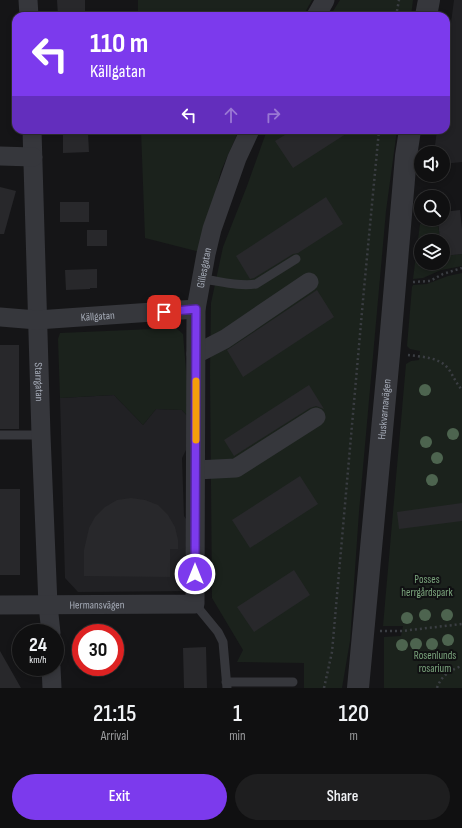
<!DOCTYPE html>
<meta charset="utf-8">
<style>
:root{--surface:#101011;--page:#1e1e1f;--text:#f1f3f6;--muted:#9c9d9f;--line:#303031;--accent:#7c3aed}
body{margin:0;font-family:"Sofia Sans Condensed",sans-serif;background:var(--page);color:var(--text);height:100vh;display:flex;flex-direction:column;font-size:15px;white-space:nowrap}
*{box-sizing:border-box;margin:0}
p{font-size:13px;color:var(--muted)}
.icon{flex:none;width:22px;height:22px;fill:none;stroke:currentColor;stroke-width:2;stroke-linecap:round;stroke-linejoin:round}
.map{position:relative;height:688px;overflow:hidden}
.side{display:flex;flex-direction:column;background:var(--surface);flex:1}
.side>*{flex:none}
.banner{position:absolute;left:12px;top:12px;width:438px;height:122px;border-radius:12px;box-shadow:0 2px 6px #0003,0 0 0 1px var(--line);background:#7c3aed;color:#fff;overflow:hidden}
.tools{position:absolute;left:414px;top:146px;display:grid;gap:8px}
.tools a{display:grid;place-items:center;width:36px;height:36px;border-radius:50%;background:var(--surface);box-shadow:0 2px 6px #0003,0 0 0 1px var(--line);font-size:20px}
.speed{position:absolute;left:12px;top:624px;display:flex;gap:8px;font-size:20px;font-weight:700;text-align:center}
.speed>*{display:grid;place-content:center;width:52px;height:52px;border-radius:50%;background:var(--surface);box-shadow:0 2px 6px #0003,0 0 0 1px var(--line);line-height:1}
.speed small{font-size:10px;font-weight:400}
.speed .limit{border:6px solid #d22;background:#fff;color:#111}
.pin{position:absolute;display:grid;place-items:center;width:34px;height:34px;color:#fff;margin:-17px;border-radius:8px;box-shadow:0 2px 6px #0006}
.me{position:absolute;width:44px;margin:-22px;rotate:0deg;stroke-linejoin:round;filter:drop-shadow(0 0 3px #0008)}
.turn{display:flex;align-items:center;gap:14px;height:84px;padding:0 12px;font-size:18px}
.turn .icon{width:52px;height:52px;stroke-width:2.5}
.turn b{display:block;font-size:28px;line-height:34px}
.lanes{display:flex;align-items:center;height:38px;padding:0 12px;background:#0003;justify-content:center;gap:20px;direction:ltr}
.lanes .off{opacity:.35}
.eta{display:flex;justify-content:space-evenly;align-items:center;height:68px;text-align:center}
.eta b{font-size:24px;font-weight:600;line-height:28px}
.primary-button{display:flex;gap:8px;margin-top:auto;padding:8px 12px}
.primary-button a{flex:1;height:46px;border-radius:24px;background:var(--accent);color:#fff;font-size:16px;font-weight:600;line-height:46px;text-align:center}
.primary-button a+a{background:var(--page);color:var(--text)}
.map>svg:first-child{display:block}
.built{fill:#212124}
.green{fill:#1b221c}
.building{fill:#28282b}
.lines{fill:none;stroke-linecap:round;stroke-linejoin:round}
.path{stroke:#3b3e43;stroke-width:2.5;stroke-dasharray:2 3;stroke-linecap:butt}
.service{stroke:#36373c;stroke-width:9}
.minor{stroke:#36373c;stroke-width:19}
.tertiary{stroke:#36373c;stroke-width:22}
.tree{fill:#4d644f}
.route-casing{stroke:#51269a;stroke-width:10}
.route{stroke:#7c3aed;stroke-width:7}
.slow{stroke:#f59e0b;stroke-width:7}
.labels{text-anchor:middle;stroke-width:4;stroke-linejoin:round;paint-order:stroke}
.street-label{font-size:11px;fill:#a6acb8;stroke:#101012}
.park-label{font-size:11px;fill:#7ba57d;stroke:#101012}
</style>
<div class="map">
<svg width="462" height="688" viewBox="0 0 462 688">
<rect width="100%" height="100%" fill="#151517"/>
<path class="built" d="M 454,0 L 462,0 L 462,162 L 443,164 L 443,153 L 434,153 L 437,130 L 446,130 L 446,61 Z
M 114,395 L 143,425 L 156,409 L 182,410 L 190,419 L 190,442 L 182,458 L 184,516 L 193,529 L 192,591 L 78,592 L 65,578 L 60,398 Z"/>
<path class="green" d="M 138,0 L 312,0 L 303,16 L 138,16 Z
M 340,0 L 413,0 L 411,16 L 330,16 Z
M 141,130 L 239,130 L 221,171 L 200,252 L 145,238 Z
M 267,130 L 397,130 L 386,211 L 359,512 L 350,641 L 342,688 L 304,688 L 304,663 L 237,662 L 243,650 L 212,598 L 210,371 L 211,303 L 223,247 L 247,186 Z
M 420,224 L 438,224 L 440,241 L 421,241 L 421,263 L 443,263 L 443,256 L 462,254 L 462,266 L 441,270 L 423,278 L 413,279 Z
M 462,273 L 462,688 L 384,688 L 384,637 L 401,636 L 403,626 L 383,626 L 406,364 L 411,361 L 419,360 L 420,351 L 410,349 L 407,346 L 412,287 L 413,285 L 427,284 L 448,276 Z
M 176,328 L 183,334 L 190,419 L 182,410 L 156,409 L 143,425 L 114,395 L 60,398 L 58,339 L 60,333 Z"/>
<path class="building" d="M 57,0 L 85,0 L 85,16 L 58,16 Z
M 293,130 L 352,130 L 293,168 L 275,141 Z
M 88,133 L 89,152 L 63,153 L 63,134 Z
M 0,187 L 16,191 L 4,234 L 0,234 Z
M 326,197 L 343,224 L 298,253 L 293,254 L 254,278 L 250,279 L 236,256 Z
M 60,202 L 89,202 L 89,222 L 60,222 Z
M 460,210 L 462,229 L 462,254 L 443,256 L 443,241 L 440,241 L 438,219 L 443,219 L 443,212 Z
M 87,230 L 107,230 L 107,246 L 87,246 Z
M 97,269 L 97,288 L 90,288 L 90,289 L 66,290 L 65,270 Z
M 317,290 L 334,317 L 243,377 L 227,350 Z
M 0,345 L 19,345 L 19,429 L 0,429 Z
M 309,385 L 324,409 L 316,406 L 310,408 L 234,456 L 224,440 Z
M 300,476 L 318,504 L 250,548 L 232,520 Z
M 0,489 L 20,489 L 20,575 L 0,575 Z
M 131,498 L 145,500 L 158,505 L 168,515 L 175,527 L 178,540 L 178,549 L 170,549 L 170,577 L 84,576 L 84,550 L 89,528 L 95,517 L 105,507 L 117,500 Z
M 462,503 L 462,521 L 399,529 L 397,512 Z
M 294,570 L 310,595 L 254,632 L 237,607 Z
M 206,647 L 207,688 L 184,688 L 183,648 Z
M 0,651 L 21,688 L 0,688 Z"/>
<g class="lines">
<path class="path" d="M 396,16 L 399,0
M 413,282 L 430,281 L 443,274 L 462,268
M 408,355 C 423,357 441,357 450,371 C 454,378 457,384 462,390
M 380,631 L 402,631 L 462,624
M 324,688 L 332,652 L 364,289 L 379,130
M 437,688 C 441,676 450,670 462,666"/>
<path class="service" d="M 202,279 C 219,281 239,287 256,284 L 296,259
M 0,435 L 41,435
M 195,604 L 218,632 L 223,642 L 227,688
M 226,682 L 293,682"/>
<g class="minor">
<path d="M 28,0 L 29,16"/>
<path d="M 316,16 L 325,0"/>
<path id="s1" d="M 32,130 L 41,435 L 48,605 L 51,633"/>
<path d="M 0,156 L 33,157"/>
<path id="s2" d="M 0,317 L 37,320 L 196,309"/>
<path d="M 196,354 L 225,339 L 309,282"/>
<path d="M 196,470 L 236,468 L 316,417"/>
<path id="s3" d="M 0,605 L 195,604 L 196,309 L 206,254 L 212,229 L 237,158 L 250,130"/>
<path d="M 51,667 L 52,688"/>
</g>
<g class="tertiary">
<path d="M 426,16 L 429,0"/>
<path id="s4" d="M 358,688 L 389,355 L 406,156 L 410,130"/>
</g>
</g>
<g class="tree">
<circle cx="425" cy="390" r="6"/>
<circle cx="453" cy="434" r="6"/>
<circle cx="426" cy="442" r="6"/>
<circle cx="437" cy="458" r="6"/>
<circle cx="432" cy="480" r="6"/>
<circle cx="425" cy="615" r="6"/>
<circle cx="447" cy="615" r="6"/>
<circle cx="407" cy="618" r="6"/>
<circle cx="448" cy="640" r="6"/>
<circle cx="416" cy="644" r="6"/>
<circle cx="432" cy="644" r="6"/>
<circle cx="402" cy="645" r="6"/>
</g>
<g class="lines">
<defs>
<path id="route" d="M 164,312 L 196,309 L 195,574"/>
</defs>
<use href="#route" class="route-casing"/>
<use href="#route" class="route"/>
<path class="slow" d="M 196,440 L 196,381"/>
</g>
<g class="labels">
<g class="street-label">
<text dy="4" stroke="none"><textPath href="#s3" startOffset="532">Gillesgatan</textPath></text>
<text dy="4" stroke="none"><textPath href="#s2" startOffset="98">Källgatan</textPath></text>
<text dy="4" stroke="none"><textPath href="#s1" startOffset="252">Starrgatan</textPath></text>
<text dy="4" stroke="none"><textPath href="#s4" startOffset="280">Huskvarnavägen</textPath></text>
<text dy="4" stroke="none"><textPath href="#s3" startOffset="97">Hermansvägen</textPath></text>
</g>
<g class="park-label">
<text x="427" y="583">Posses<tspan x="427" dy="13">herrgårdspark</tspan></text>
<text x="435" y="659">Rosenlunds<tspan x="435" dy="13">rosarium</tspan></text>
</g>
</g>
</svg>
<div class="tools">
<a><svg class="icon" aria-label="sound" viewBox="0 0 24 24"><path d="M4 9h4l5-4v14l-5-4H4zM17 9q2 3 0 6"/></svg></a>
<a><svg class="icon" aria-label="search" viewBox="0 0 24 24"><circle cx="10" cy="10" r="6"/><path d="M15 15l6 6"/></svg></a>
<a><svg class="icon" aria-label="layers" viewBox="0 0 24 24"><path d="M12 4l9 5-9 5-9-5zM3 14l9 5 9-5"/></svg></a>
</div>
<div class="speed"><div>24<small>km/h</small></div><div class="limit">30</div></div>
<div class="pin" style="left:164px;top:312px;background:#d93025"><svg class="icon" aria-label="arrive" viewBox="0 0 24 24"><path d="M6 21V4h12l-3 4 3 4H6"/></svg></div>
<svg class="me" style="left:195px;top:574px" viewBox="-20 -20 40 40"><circle r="17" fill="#7c3aed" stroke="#fff" stroke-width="3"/><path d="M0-11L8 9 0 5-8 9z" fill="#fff"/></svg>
<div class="banner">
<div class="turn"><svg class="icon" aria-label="left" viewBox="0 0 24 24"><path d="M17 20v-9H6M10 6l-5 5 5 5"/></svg><div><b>110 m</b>Källgatan</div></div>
<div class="lanes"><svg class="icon" aria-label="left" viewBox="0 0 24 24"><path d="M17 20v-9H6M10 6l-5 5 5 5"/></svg><svg class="icon off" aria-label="ahead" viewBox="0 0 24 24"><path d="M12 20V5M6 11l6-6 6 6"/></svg><svg class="icon off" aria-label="right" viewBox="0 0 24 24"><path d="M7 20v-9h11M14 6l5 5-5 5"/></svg></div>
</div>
</div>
<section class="side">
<div class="eta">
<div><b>21:15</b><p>Arrival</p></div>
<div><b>1</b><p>min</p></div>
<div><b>120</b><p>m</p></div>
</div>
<div class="primary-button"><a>Exit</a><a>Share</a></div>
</section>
